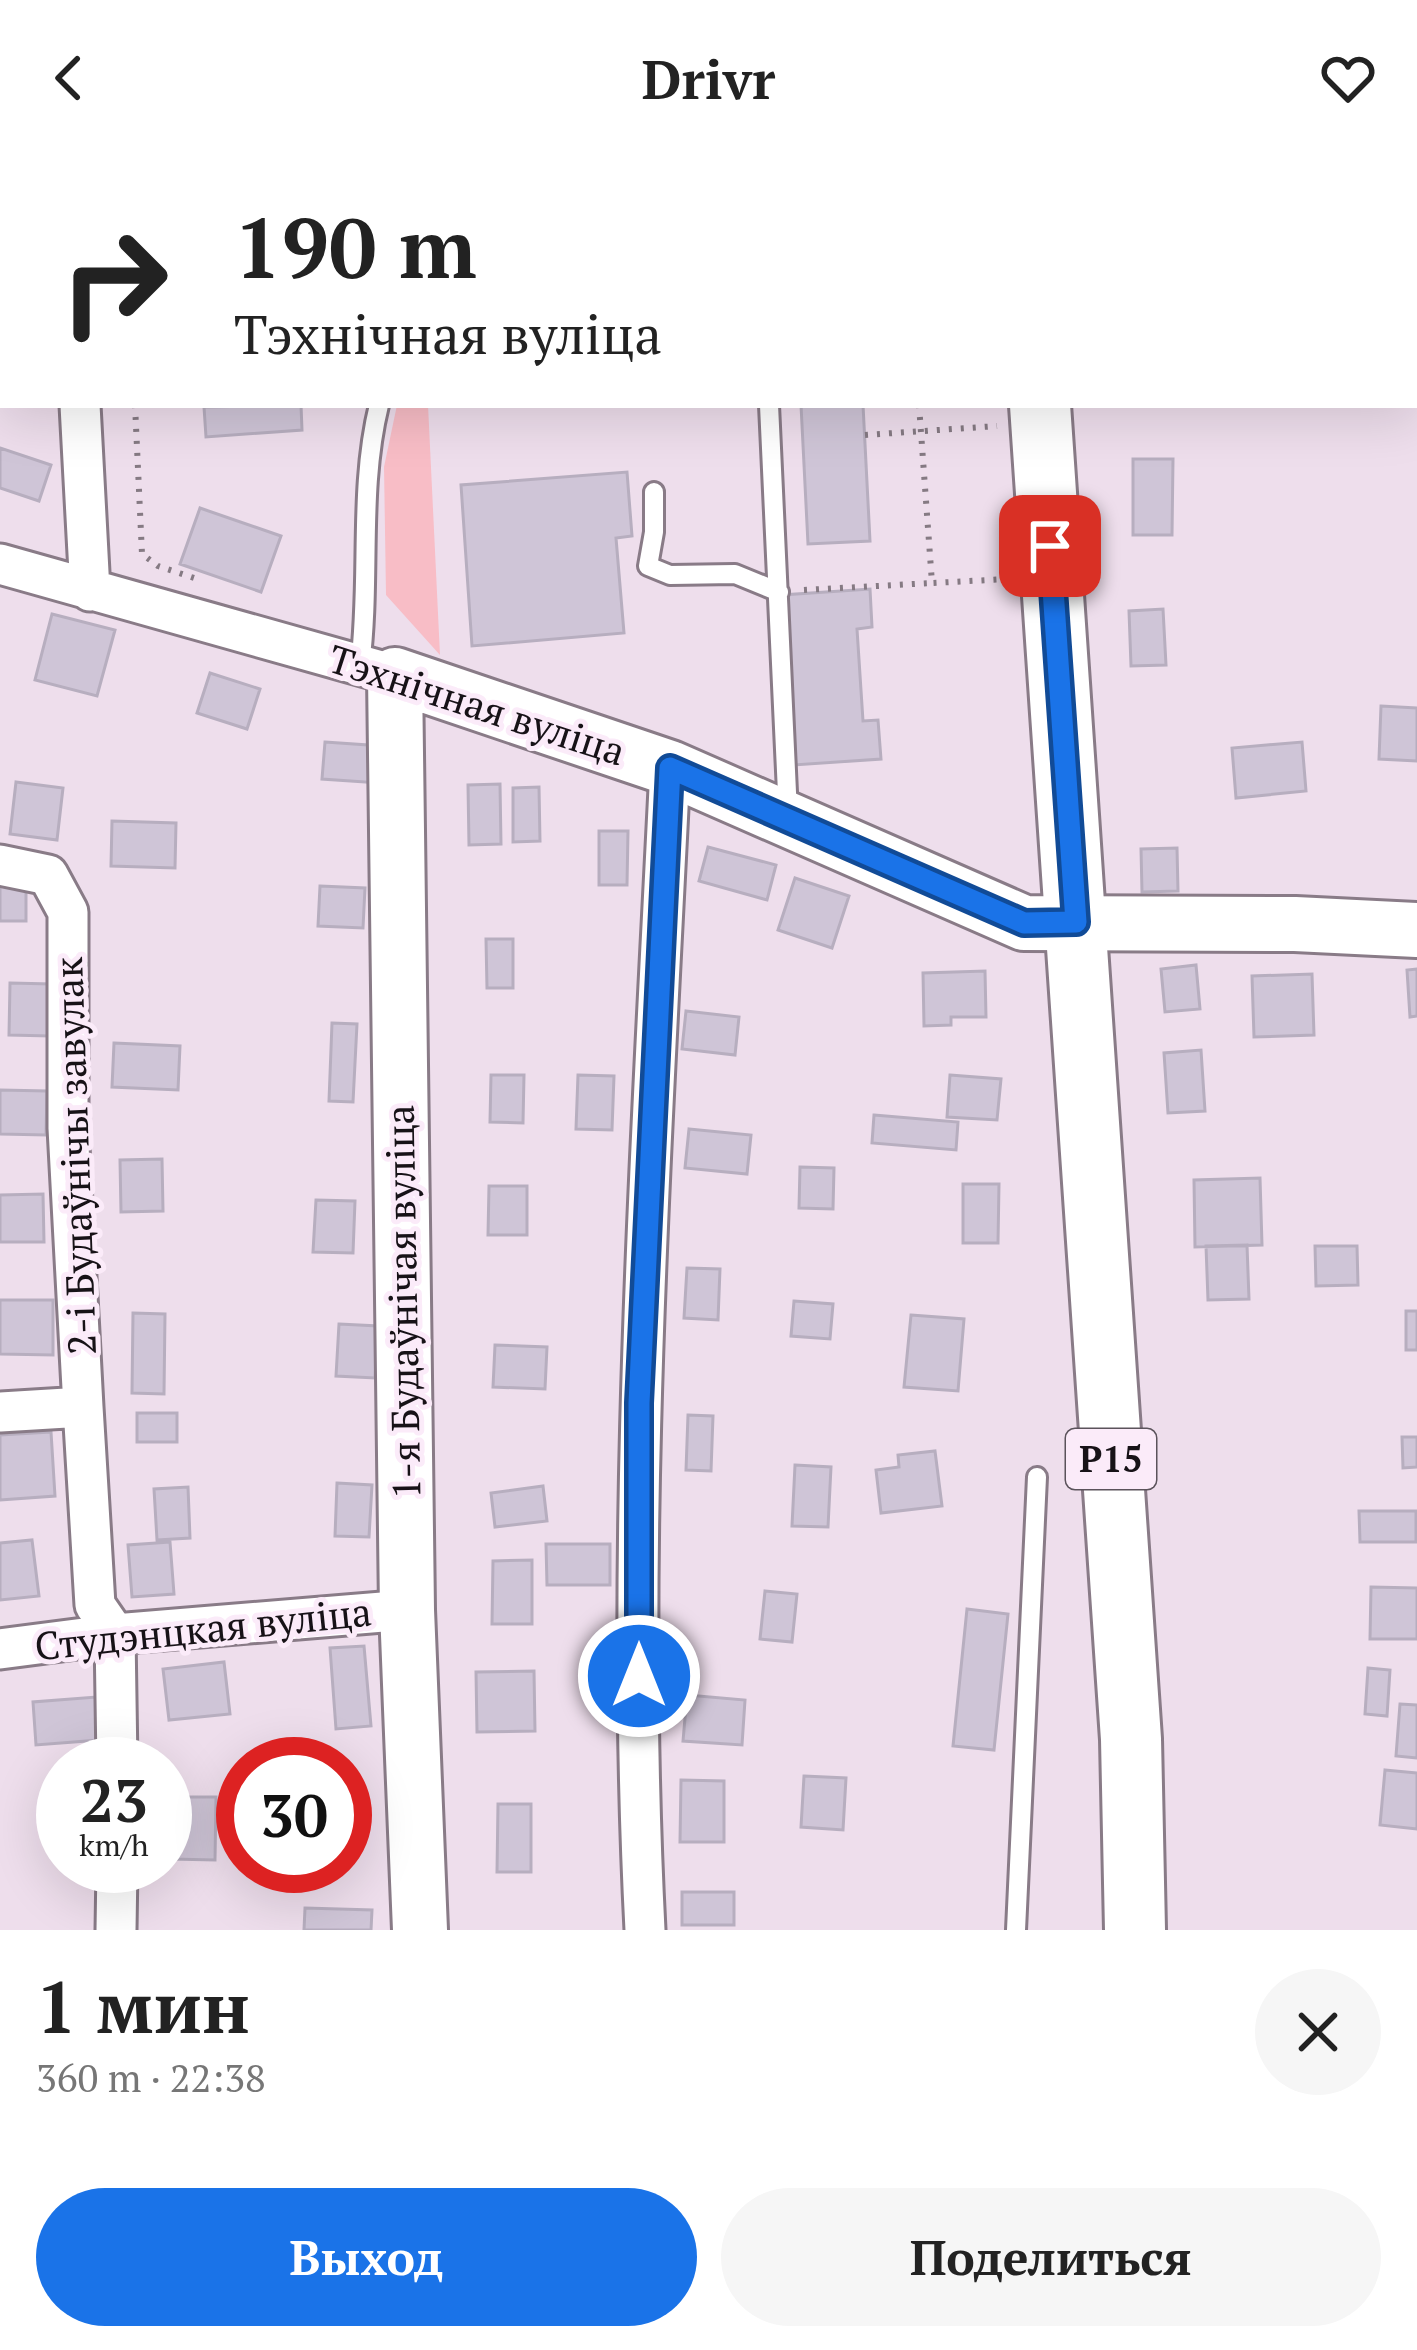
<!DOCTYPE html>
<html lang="ru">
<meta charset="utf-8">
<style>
:root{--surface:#fff;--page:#f6f6f6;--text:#222;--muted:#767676;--accent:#1a73e8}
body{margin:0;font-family:"PT Serif",serif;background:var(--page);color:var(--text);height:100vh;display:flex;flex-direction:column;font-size:45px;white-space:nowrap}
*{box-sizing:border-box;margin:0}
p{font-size:39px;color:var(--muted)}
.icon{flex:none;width:66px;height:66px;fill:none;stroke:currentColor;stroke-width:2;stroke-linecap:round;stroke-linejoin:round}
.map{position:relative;height:1774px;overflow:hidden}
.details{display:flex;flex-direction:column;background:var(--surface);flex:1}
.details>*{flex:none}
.banner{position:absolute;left:0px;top:0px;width:1419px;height:252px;box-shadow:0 12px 48px #0002;background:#fff;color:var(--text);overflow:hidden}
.speed{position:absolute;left:36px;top:1581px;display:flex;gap:24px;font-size:60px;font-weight:700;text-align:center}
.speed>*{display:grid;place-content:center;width:156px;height:156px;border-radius:50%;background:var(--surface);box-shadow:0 12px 48px #0002;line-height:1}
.speed small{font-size:30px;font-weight:400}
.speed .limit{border:18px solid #d22;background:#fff;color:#111}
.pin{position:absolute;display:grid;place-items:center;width:102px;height:102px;color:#fff;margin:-51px;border-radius:24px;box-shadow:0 6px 18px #0006}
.me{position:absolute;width:132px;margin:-66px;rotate:0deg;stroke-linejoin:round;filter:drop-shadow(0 0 9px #0008)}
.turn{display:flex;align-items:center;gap:42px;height:252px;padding:0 36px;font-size:54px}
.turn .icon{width:156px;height:156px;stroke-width:2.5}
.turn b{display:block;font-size:84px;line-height:102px}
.round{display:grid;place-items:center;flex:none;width:126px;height:126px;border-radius:63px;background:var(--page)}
.summary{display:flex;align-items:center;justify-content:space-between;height:204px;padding:0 36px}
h1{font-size:72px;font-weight:600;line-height:90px}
.cta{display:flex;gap:24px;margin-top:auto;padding:24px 36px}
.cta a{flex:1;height:138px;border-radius:72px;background:var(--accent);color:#fff;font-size:48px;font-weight:600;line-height:138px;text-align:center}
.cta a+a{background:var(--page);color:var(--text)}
header{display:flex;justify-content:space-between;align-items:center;height:156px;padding:0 36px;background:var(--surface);font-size:54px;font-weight:600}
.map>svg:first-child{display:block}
.green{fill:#f8bdc6}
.building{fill:#cfc5d7;stroke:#b7aebf;stroke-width:3}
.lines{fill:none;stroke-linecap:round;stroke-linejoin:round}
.lane-casing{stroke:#897b87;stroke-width:24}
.street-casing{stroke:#897b87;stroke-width:45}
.secondary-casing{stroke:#897b87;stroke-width:60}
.primary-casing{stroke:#897b87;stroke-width:66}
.path{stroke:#857a83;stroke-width:6;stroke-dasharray:3 9;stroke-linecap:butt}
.lane{stroke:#fff;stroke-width:18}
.street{stroke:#fff;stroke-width:39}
.secondary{stroke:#fff;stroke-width:54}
.primary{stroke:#fff;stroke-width:60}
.route-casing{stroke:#114b97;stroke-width:30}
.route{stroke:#1a73e8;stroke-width:21}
.labels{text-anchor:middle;stroke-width:10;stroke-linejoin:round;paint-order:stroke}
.shield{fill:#fbebf9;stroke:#5b535b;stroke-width:3}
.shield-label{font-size:36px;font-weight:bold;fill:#171217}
.street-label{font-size:39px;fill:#171217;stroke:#fbebf9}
</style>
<header><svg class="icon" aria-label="back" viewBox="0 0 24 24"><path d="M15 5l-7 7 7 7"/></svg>Drivr<svg class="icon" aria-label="heart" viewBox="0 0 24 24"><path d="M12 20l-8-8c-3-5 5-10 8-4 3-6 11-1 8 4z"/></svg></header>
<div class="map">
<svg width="1417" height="1774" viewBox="0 0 1417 1774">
<rect width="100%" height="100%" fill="#eedeec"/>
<path class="green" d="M 397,249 L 428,249 L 440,499 L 386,439 L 384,311 Z"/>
<path class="building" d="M 301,249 L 302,274 L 206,281 L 204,251 Z
M 801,249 L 863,249 L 870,385 L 808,388 Z
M 0,292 L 51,309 L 39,345 L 0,332 Z
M 1133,303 L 1173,303 L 1172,379 L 1133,379 Z
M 627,316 L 632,380 L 616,382 L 624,477 L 472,490 L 461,329 Z
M 200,352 L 281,380 L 261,436 L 180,408 Z
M 870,433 L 872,471 L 857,473 L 863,565 L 878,564 L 881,603 L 794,609 L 782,439 Z
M 1163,453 L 1166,509 L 1131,510 L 1129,455 Z
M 52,458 L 115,474 L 97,540 L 35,524 Z
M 210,517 L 260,533 L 247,573 L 197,557 Z
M 1381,550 L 1417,552 L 1417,605 L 1379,603 Z
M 325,586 L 382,590 L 379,627 L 322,623 Z
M 1302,586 L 1306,635 L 1236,642 L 1232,592 Z
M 16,626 L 63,632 L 57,684 L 10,678 Z
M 500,628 L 501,688 L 469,689 L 468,629 Z
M 539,631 L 540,685 L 513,686 L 513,632 Z
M 112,665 L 176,667 L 175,712 L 111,710 Z
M 599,675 L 628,675 L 627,729 L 599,729 Z
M 708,691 L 776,709 L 767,744 L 699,725 Z
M 1177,692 L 1178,735 L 1142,736 L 1141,693 Z
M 795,722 L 849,740 L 832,792 L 778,774 Z
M 0,723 L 26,724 L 26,765 L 0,765 Z
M 320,730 L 365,732 L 363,772 L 318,770 Z
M 486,783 L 513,783 L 513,832 L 487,832 Z
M 1196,809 L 1200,853 L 1165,856 L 1161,813 Z
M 1417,813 L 1417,860 L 1410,861 L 1407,814 Z
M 985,815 L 986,861 L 951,861 L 951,869 L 924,870 L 923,817 Z
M 1312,818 L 1314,879 L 1254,881 L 1252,820 Z
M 10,827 L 51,828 L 50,880 L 9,879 Z
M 686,855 L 739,861 L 735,899 L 682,893 Z
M 332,867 L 357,868 L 353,946 L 329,945 Z
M 114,887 L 180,890 L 178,934 L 112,931 Z
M 1201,894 L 1205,955 L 1168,957 L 1164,897 Z
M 491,919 L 524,919 L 523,967 L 490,966 Z
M 578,919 L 614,920 L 612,974 L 576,973 Z
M 950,919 L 1001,923 L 997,964 L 947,961 Z
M 0,934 L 47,935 L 46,979 L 0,978 Z
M 874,959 L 958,966 L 956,994 L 872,987 Z
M 689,973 L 751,979 L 747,1018 L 685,1012 Z
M 162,1003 L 163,1055 L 121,1056 L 120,1004 Z
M 800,1011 L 834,1012 L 833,1053 L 799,1052 Z
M 1260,1022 L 1262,1089 L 1195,1091 L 1194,1024 Z
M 963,1028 L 999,1028 L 998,1087 L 963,1087 Z
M 489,1030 L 527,1030 L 527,1079 L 488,1079 Z
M 43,1038 L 44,1086 L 0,1086 L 0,1039 Z
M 316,1044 L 355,1045 L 353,1097 L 313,1096 Z
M 1247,1089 L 1249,1143 L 1208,1144 L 1206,1090 Z
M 1315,1090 L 1357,1090 L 1358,1129 L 1316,1130 Z
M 687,1112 L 720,1113 L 718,1164 L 684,1162 Z
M 0,1144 L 53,1144 L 53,1199 L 0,1198 Z
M 794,1145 L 833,1148 L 830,1183 L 791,1180 Z
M 1406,1155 L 1417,1155 L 1417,1194 L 1406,1194 Z
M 133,1157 L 165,1158 L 164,1238 L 132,1237 Z
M 911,1159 L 964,1163 L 958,1235 L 904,1231 Z
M 339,1168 L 378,1170 L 375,1222 L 336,1220 Z
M 495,1189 L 547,1191 L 545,1233 L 493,1231 Z
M 137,1257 L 177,1257 L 177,1286 L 137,1286 Z
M 688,1259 L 713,1260 L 711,1315 L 686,1314 Z
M 51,1276 L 55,1340 L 0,1344 L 0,1279 Z
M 1402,1281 L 1417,1281 L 1417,1311 L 1403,1312 Z
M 935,1295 L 942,1350 L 881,1357 L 876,1314 L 899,1311 L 898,1299 Z
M 795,1309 L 831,1311 L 828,1371 L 792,1370 Z
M 337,1327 L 372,1329 L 369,1381 L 335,1380 Z
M 543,1330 L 547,1365 L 495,1371 L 491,1337 Z
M 188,1331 L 190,1382 L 157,1384 L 154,1333 Z
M 1359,1355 L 1416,1355 L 1416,1386 L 1360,1386 Z
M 32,1384 L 39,1440 L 0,1444 L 0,1387 Z
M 170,1386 L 174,1438 L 132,1441 L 128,1389 Z
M 546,1388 L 610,1388 L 610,1429 L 547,1429 Z
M 532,1404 L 532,1468 L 492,1468 L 493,1405 Z
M 1371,1431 L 1417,1432 L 1417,1483 L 1370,1483 Z
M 765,1435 L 797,1438 L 792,1486 L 760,1483 Z
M 967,1453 L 1008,1458 L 994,1594 L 953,1590 Z
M 364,1490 L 371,1570 L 336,1573 L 330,1492 Z
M 224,1506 L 230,1558 L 169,1564 L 163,1513 Z
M 1368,1512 L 1390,1514 L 1387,1560 L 1365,1558 Z
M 534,1515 L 535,1575 L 477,1576 L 476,1516 Z
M 687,1539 L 745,1544 L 742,1589 L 683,1585 Z
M 96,1541 L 99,1584 L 36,1589 L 33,1546 Z
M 1400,1548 L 1417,1549 L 1417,1602 L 1396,1600 Z
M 1385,1614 L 1417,1617 L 1417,1673 L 1380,1669 Z
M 804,1620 L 846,1622 L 843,1674 L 801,1671 Z
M 681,1624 L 724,1625 L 724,1686 L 680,1686 Z
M 172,1641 L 216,1641 L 215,1704 L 171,1703 Z
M 498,1648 L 531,1648 L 531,1716 L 497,1716 Z
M 682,1736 L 734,1736 L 734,1769 L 682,1769 Z
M 305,1752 L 372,1754 L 371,1774 L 304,1774 Z"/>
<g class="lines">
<defs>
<path id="lane" d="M 489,3 L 491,0
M 769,249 L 788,658
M 654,336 L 654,376 L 648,410 L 670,419 L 735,418 L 779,436
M 360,509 C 371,423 358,334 379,249
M 1016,1774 L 1037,1321"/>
<path id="street" d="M 66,0 L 66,3
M 80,249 L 90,435
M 0,408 L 395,519
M 0,709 L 48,719 L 68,756 L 68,972 L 83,1251 L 0,1256
M 83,1251 L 95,1449 L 115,1478 L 117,1608
M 0,1493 L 115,1478 L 407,1454
M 116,1774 L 117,1710
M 645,1774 C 625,1387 651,999 670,612"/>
<path id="secondary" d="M 420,1774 L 407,1454 L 395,519 L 670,612 L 1024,767 L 1295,768 L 1417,774"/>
<path id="primary" d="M 1023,0 L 1023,3
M 1040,249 L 1131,1583 L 1135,1774"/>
</defs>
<use href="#lane" class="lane-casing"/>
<use href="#street" class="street-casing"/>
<use href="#secondary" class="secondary-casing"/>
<use href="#primary" class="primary-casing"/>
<path class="path" d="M 119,0 L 119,3
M 569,0 L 573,3
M 908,0 L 908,3
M 135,249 L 142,398 L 158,410 L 200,424
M 919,249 L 932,427 L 1008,423
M 865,279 L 997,270
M 804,434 L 932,427"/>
<use href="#lane" class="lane"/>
<use href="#street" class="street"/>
<use href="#secondary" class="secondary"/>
<use href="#primary" class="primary"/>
</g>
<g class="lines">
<defs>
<path id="route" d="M 639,1520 L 639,1247 L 670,612 L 1024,767 L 1076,766 L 1050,390"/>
</defs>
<use href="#route" class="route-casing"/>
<use href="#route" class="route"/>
</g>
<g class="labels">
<rect class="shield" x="1066" y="1273" width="90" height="60" rx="9"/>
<g class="shield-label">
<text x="1111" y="1316">Р15</text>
</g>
<g class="street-label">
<text transform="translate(477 549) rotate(18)" y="14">Тэхнічная вуліца</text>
<text transform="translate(75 1000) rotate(-92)" y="14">2-і Будаўнічы завулак</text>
<text transform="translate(403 1146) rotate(-91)" y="14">1-я Будаўнічая вуліца</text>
<text transform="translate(203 1473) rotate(-6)" y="14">Студэнцкая вуліца</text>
</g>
</g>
</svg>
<div class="speed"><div>23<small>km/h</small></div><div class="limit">30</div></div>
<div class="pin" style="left:1050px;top:390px;background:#d93025"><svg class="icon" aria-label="arrive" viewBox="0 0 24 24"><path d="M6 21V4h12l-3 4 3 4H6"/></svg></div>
<svg class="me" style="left:639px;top:1520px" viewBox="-20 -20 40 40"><circle r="17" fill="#1a73e8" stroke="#fff" stroke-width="3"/><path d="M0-11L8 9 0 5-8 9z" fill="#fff"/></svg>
<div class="banner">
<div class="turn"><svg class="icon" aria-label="right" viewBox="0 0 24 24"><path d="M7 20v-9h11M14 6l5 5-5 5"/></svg><div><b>190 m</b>Тэхнічная вуліца</div></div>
</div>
</div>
<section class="details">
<div class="summary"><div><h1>1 мин</h1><p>360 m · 22:38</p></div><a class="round"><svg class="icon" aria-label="close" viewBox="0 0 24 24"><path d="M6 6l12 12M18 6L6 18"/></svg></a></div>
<div class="cta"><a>Выход</a><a>Поделиться</a></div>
</section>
